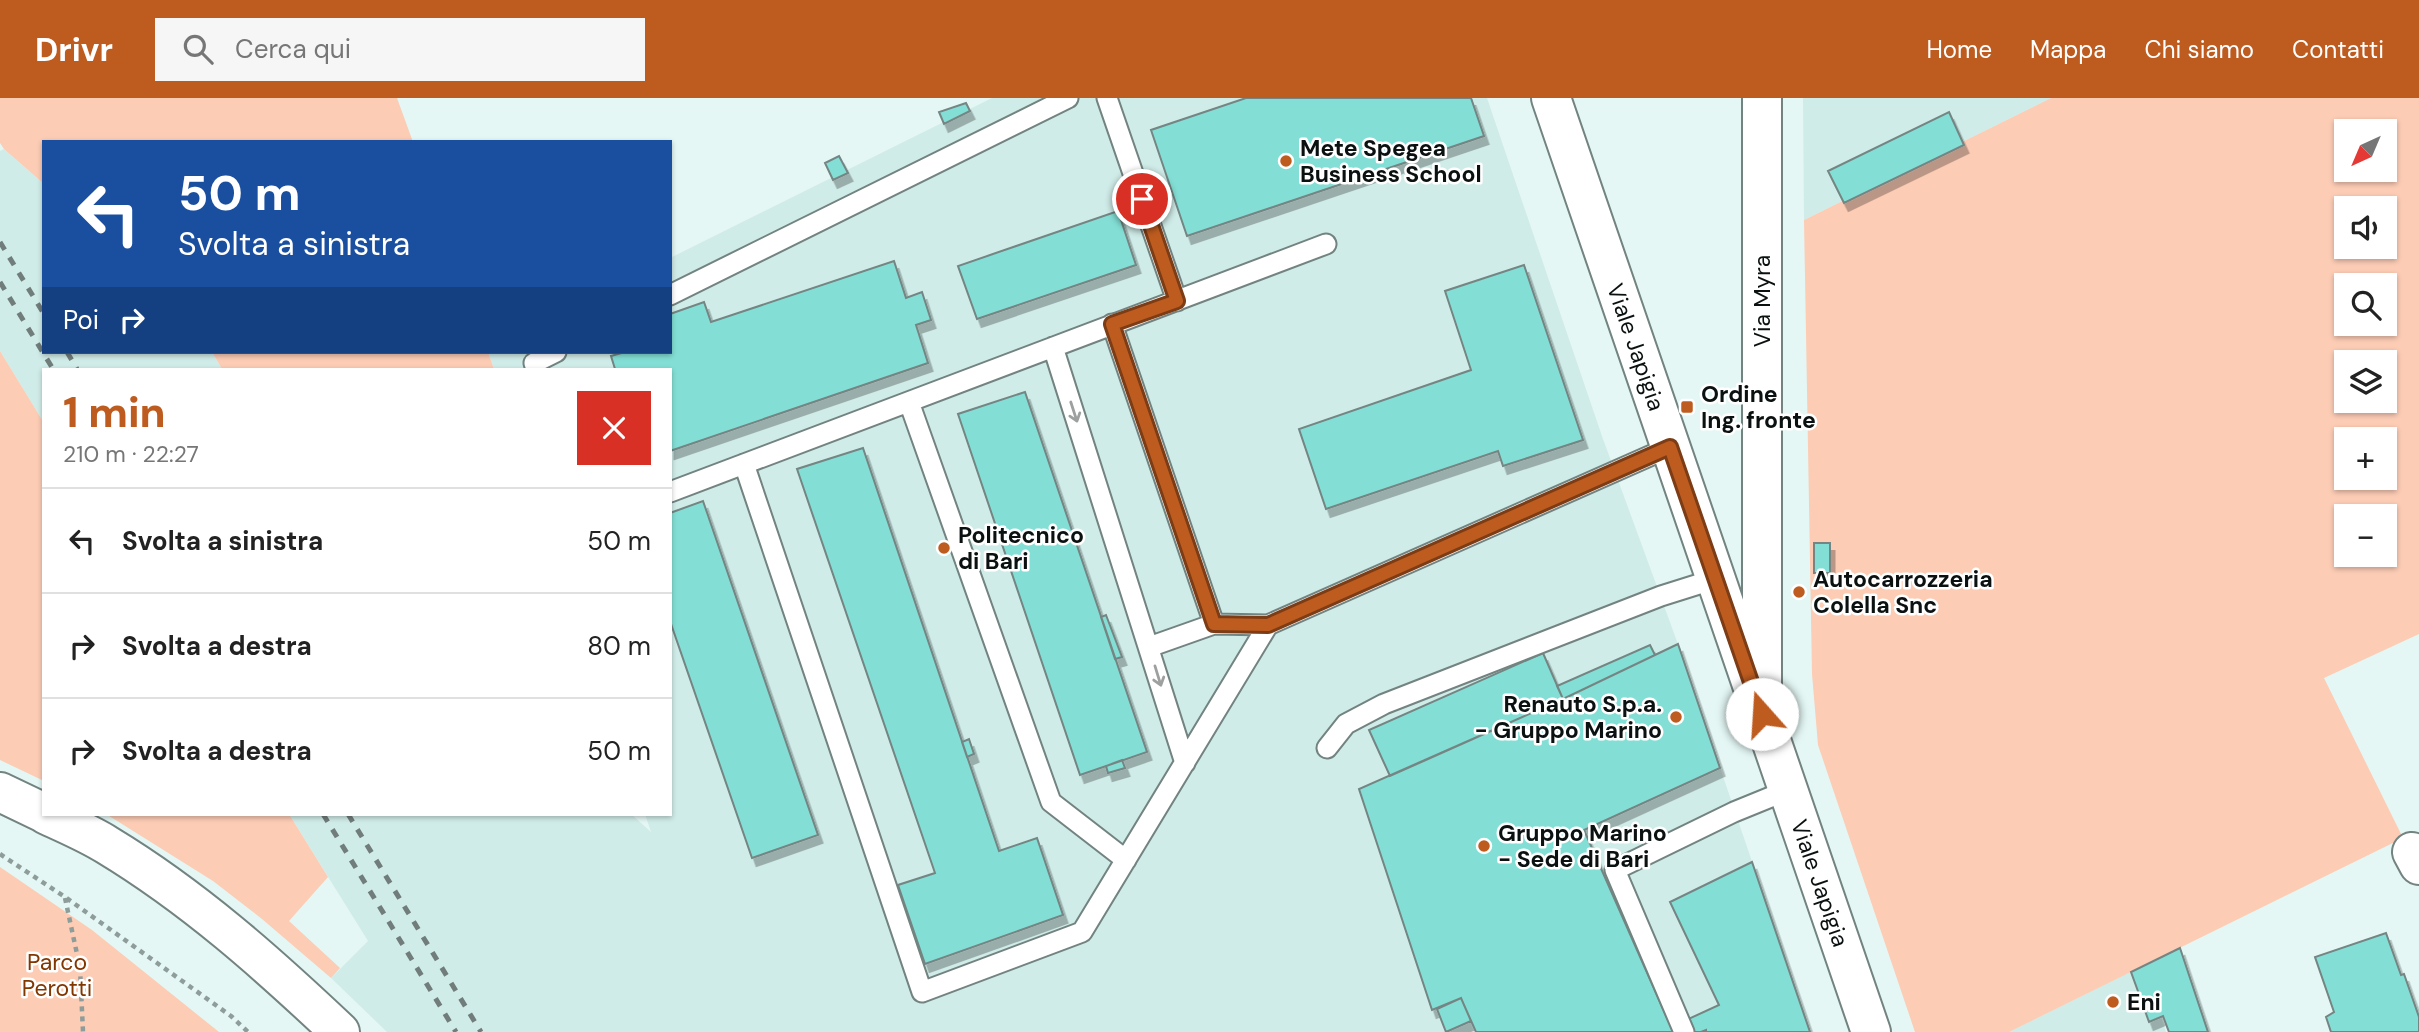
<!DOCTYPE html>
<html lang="it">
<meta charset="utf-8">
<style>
:root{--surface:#fff;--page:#f6f6f6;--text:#222;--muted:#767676;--line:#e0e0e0;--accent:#be5c20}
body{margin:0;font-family:"DM Sans",sans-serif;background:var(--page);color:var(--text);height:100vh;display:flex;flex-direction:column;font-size:26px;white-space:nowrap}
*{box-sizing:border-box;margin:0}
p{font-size:23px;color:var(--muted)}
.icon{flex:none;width:38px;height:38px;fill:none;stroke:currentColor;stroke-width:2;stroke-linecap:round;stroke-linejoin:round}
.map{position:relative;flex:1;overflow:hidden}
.details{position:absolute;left:42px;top:270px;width:630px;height:448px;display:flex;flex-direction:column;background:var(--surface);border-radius:0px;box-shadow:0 2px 5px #0004}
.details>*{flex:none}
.banner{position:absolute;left:42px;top:42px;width:630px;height:214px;border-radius:0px;box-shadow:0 2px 5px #0004;background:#1a4fa0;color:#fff;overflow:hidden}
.needle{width:46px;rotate:224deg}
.fabs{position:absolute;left:2334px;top:21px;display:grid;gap:14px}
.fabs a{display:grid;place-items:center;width:63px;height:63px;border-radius:0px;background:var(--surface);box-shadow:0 2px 5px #0004;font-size:35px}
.pin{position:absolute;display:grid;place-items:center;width:60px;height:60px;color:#fff;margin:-30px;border:4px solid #fff;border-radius:50%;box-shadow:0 2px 7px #0007}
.me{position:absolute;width:77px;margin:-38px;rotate:341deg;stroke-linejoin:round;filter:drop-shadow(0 0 5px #0008)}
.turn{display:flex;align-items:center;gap:24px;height:147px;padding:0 21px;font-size:32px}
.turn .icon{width:91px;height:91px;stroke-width:2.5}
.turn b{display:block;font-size:49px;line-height:60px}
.then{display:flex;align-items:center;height:66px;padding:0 21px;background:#0003;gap:14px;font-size:26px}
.round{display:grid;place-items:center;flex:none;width:74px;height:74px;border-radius:0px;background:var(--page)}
.headline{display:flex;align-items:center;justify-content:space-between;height:119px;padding:0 21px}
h1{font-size:42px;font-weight:800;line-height:52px;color:var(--accent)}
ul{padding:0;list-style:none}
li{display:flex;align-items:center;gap:21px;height:105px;padding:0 21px;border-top:2px solid var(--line)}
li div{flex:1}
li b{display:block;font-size:26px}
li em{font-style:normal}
header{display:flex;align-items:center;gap:42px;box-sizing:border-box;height:98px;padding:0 35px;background:var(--accent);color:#fff}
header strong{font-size:33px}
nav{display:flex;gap:38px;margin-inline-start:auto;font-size:24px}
.search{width:490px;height:63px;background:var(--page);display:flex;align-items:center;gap:18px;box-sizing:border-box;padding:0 24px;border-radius:0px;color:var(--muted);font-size:26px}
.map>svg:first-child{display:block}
.built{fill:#d0ece8}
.green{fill:#fcccb5;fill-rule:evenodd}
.building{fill:#83dfd5;stroke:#748583;stroke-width:2;filter:url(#shadow)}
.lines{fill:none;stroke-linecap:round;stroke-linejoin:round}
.service-casing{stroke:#728380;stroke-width:23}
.minor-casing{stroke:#728380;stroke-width:42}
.primary-casing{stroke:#728380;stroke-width:42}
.path{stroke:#8e9c9a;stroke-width:4.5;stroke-dasharray:5 5;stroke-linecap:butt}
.service{stroke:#fff;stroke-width:19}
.minor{stroke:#fff;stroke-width:38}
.primary{stroke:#fff;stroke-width:38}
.rail{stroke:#717d7b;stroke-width:5;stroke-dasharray:9 9;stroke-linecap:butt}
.oneway{stroke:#9da09f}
.route-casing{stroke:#7c3c15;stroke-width:18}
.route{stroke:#be5c20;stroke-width:12}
.poi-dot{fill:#be5c20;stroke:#fff;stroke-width:2.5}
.labels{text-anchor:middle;stroke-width:5;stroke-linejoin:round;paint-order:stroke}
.poi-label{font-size:23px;font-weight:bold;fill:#0a1110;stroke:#fff;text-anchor:start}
.street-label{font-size:23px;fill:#0a1110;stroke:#fff}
.park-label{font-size:23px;fill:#823600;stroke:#fff}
</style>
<header>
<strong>Drivr</strong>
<div class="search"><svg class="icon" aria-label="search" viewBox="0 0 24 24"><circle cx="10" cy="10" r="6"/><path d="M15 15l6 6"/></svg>Cerca qui</div>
<nav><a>Home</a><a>Mappa</a><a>Chi siamo</a><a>Contatti</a></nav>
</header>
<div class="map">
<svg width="2419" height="934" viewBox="0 0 2419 934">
<defs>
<filter id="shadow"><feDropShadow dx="4.5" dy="8" stdDeviation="0" flood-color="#0004"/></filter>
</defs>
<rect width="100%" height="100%" fill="#e4f7f4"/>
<path class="built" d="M 992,0 L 1487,0 L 1603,341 L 1678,546 L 1810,934 L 387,934 L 331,880 L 368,843 L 289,716 L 631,716 L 651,734 L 645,716 L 670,716 L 670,271 L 494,271 L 488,254 L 670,254 L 670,160 Z
M 1803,0 L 2051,0 L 1804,122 Z
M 4,51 L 44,86 L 44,254 L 212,254 L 222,271 L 44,271 L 44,325 L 0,253 L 0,53 Z
M 2144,867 L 2166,934 L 2009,934 Z"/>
<path class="green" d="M 0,0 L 397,0 L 413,44 L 44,44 L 44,86 L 4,51 L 0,45 Z
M 2051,0 L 2419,0 L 2419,536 L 2324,580 L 2403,740 L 2009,934 L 1915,934 L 1818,647 L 1812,576 L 1804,122 ZM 2347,33 L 2385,33 L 2385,72 L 2347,72 ZM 2347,110 L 2385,110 L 2385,149 L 2347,149 ZM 2347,187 L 2385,187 L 2385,226 L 2347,226 ZM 2347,264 L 2385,264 L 2385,303 L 2347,303 ZM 2347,341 L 2385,341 L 2385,380 L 2347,380 ZM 2347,418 L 2385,418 L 2385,457 L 2347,457 Z
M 0,253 L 44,325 L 44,683 L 0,662 Z
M 212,254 L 488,254 L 494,271 L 222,271 Z
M 106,716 L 289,716 L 328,779 L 289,823 L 340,870 L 331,880 L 262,821 L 213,783 Z
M 0,769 L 92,832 L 219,934 L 0,934 Z"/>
<path class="building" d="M 1246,0 L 1471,0 L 1484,38 L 1187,138 L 1151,32 Z
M 966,5 L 970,13 L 944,26 L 939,14 Z
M 1949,14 L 1964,47 L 1844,105 L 1828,73 Z
M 839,58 L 848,75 L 833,82 L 825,65 Z
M 1118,113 L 1136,167 L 977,221 L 958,168 Z
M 894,163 L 906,200 L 922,194 L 931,222 L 916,227 L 928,265 L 670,353 L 670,271 L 615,271 L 611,258 L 625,254 L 670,254 L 670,216 L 704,204 L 711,224 Z
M 1524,167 L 1583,342 L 1503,368 L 1498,353 L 1326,411 L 1299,331 L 1471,272 L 1445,193 Z
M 1025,294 L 1147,654 L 1080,677 L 958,316 Z
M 863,350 L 999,753 L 1037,740 L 1063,817 L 925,866 L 898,787 L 935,775 L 797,371 Z
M 703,403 L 818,737 L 752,760 L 670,523 L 670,415 Z
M 1814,445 L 1830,445 L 1830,475 L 1814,475 Z
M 1106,517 L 1122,559 L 1115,561 L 1101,519 Z
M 1678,546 L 1720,670 L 1584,732 L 1671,929 L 1719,907 L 1670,804 L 1752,764 L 1810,934 L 1706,934 L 1706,932 L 1701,934 L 1476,934 L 1461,900 L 1432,912 L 1359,691 L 1563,601 Z
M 1650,547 L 1655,557 L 1563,601 L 1557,588 Z
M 1543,555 L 1563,601 L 1390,678 L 1369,632 Z
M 969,641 L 974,656 L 967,659 L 962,644 Z
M 1122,662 L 1125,670 L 1108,675 L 1106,668 Z
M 2386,835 L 2401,877 L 2404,876 L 2419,919 L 2419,934 L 2331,934 L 2326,919 L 2334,914 L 2315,859 Z
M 2180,850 L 2208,934 L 2169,934 L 2163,918 L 2149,924 L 2139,896 L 2131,874 Z
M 1461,900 L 1471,923 L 1446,934 L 1437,911 Z"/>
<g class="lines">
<defs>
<path id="service" d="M 1107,0 L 1177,203
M 670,197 L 1068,0
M 1112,226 L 1214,526 L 1268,527
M 1053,249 L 1185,665
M 536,271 L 534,265 L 556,254
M 909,304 L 1051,704 L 1126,762
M 744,366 L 922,894 L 1082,834 L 1268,527 L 1670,349
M 670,394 L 1326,146
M 1149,549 L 1214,526
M 1327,650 L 1346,626 L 1384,606 L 1661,498 L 1715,481
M 1684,934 L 1615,772 L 1734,714 L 1788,692"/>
<path id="minor" d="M 1762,610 L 1762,0
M 0,694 L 44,715
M 45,716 C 66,726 88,735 107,747 C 193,799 267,865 340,934
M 2412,754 L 2419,767"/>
<path id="primary" d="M 1551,0 L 1871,934"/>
</defs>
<use href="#service" class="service-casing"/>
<use href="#minor" class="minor-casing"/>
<use href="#primary" class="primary-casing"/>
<path class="path" d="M 0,756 L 65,799 L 231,918 L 248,934
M 65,800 L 80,870 L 83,934"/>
<use href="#service" class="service"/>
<use href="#minor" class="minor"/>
<use href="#primary" class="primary"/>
<path class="rail" d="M 0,144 L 44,216
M 0,184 L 53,271
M 67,254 L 77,271
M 323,716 L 456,934
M 348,716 L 481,934"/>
</g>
<defs><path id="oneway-shaft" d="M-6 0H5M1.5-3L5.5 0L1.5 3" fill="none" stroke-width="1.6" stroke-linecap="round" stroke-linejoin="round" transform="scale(1.75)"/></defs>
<g class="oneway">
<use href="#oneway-shaft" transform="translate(1074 314) rotate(72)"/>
<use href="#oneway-shaft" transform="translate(1158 578) rotate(73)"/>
</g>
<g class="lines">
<defs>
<path id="route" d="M 1142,101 L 1177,203 L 1112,226 L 1214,526 L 1268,527 L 1670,349 L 1762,616"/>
</defs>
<use href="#route" class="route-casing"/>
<use href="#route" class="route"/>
</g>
<g class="poi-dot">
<circle cx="1286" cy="63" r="7"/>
<rect x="1680" y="302" width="14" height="14" rx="3.5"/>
<circle cx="944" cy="450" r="7"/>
<circle cx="1799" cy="494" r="7"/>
<circle cx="1676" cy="619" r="7"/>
<circle cx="1484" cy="748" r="7"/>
<circle cx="2113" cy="904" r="7"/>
</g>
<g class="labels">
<g class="poi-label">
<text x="1300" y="58">Mete Spegea<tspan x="1300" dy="26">Business School</tspan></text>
<text x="1701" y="304">Ordine<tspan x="1701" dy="26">Ing. fronte</tspan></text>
<text x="958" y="445">Politecnico<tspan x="958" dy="26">di Bari</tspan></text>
<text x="1813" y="489">Autocarrozzeria<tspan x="1813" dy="26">Colella Snc</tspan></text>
<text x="1662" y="614" text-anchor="end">Renauto S.p.a.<tspan x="1662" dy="26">- Gruppo Marino</tspan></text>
<text x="1498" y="743">Gruppo Marino<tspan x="1498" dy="26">- Sede di Bari</tspan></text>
<text x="2127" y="912">Eni</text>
</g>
<g class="street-label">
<text transform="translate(1762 203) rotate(-90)" y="8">Via Myra</text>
<text transform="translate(1636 249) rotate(71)" y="8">Viale Japigia</text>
<text transform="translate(1820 785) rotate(71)" y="8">Viale Japigia</text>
</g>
<g class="park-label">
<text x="57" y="872">Parco<tspan x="57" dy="26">Perotti</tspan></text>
</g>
</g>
</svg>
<div class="fabs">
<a><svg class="needle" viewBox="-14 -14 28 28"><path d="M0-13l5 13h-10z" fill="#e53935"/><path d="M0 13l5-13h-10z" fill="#767676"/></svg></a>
<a><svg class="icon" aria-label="sound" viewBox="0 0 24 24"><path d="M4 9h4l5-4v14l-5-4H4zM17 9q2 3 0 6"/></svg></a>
<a><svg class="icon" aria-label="search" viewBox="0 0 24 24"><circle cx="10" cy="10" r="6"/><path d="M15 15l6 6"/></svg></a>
<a><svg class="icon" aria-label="layers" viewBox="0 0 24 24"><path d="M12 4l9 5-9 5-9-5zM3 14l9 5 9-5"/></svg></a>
<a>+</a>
<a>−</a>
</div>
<div class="pin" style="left:1142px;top:101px;background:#d93025"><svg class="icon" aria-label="arrive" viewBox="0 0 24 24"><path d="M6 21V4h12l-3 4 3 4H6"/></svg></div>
<svg class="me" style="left:1762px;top:616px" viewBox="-20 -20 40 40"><circle r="19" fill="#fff"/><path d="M0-13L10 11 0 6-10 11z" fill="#be5c20"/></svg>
<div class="banner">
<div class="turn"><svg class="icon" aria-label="left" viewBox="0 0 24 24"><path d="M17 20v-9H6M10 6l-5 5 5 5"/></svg><div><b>50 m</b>Svolta a sinistra</div></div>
<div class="then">Poi<svg class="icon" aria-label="right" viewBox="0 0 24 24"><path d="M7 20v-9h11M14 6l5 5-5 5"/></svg></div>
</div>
<section class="details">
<div class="headline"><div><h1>1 min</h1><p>210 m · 22:27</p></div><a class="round" style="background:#d93025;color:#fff"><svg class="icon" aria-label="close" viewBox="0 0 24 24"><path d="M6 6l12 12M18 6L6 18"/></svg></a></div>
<ul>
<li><svg class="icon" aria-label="left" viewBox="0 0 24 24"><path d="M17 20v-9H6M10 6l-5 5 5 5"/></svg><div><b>Svolta a sinistra</b></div><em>50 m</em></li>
<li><svg class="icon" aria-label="right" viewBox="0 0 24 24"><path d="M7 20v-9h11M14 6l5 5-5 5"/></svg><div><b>Svolta a destra</b></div><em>80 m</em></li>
<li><svg class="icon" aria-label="right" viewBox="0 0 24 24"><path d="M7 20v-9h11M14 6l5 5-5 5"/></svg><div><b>Svolta a destra</b></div><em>50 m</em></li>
</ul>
</section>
</div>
